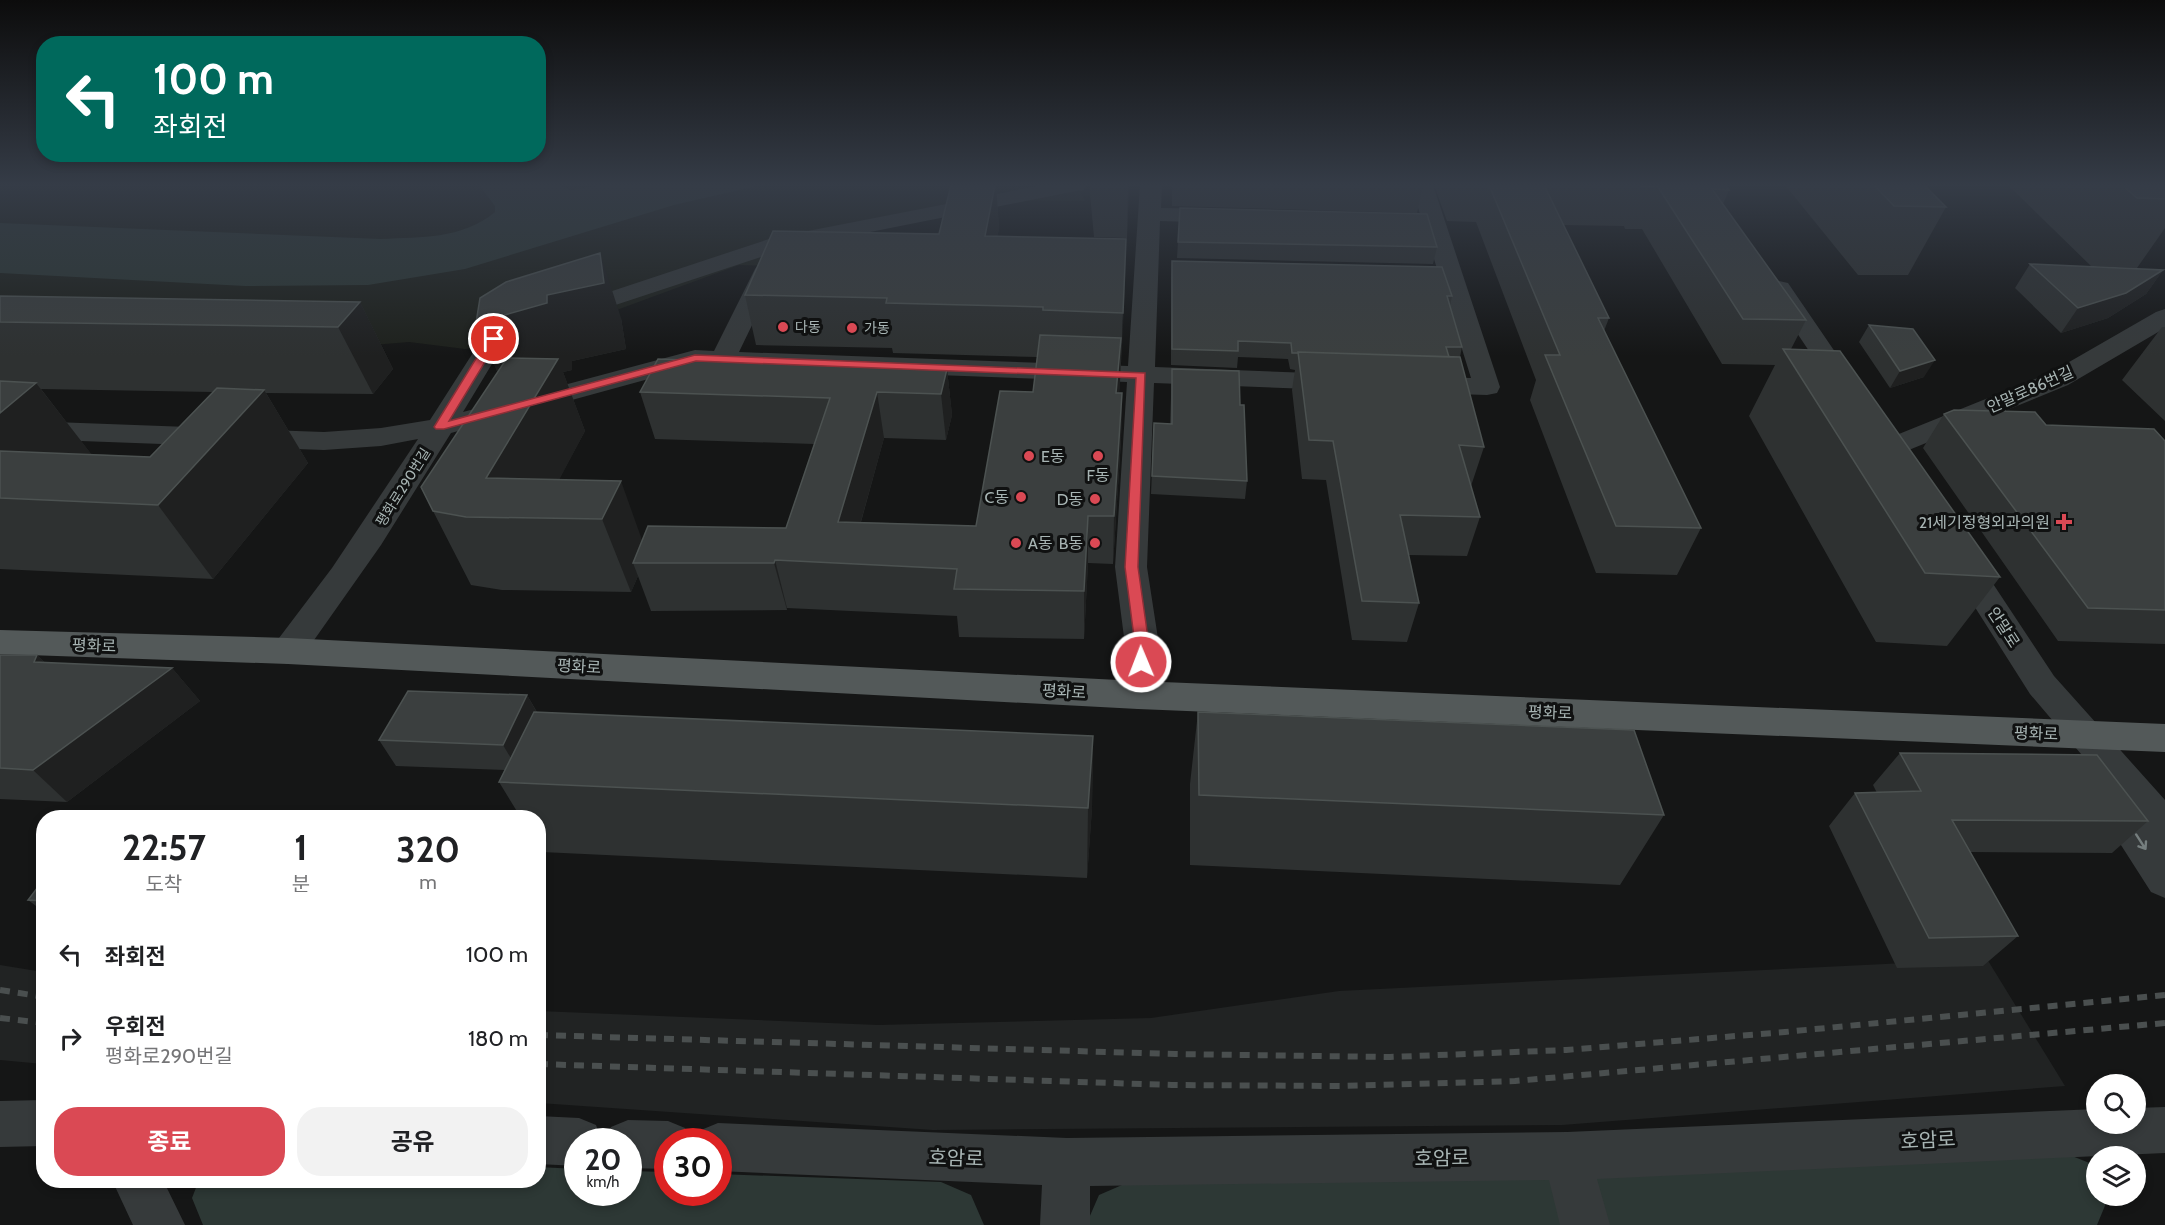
<!DOCTYPE html>
<html lang="ko">
<meta charset="utf-8">
<style>
:root{--surface:#fff;--page:#f2f2f2;--text:#202124;--muted:#757577;--accent:#da4954}
body{margin:0;font-family:Cabin,"Noto Sans KR",sans-serif;background:var(--page);color:var(--text);height:100vh;display:flex;flex-direction:column;font-size:22px;white-space:nowrap}
*{box-sizing:border-box;margin:0}
p{font-size:20px;color:var(--muted)}
.icon{flex:none;width:33px;height:33px;fill:none;stroke:currentColor;stroke-width:2;stroke-linecap:round;stroke-linejoin:round}
.map{position:relative;flex:1;overflow:hidden}
.details{position:absolute;left:36px;top:810px;width:510px;height:378px;display:flex;flex-direction:column;background:var(--surface);border-radius:24px;box-shadow:0 3px 9px #0003}
.details>*{flex:none}
.guide{position:absolute;left:36px;top:36px;width:510px;height:126px;border-radius:24px;box-shadow:0 3px 9px #0003;background:#00695c;color:#fff;overflow:hidden}
.tools{position:absolute;left:2086px;top:1074px;display:grid;gap:12px}
.tools a{display:grid;place-items:center;width:60px;height:60px;border-radius:50%;background:var(--surface);box-shadow:0 3px 9px #0003;font-size:30px}
.speed{position:absolute;left:564px;top:1128px;display:flex;gap:12px;font-size:30px;font-weight:700;text-align:center}
.speed>*{display:grid;place-content:center;width:78px;height:78px;border-radius:50%;background:var(--surface);box-shadow:0 3px 9px #0003;line-height:1}
.speed small{font-size:15px;font-weight:400}
.speed .limit{border:9px solid #d22;background:#fff;color:#111}
.pin{position:absolute;display:grid;place-items:center;width:51px;height:51px;color:#fff;margin:-26px;border:3px solid #fff;border-radius:50%;box-shadow:0 2px 6px #0007}
.me{position:absolute;width:66px;margin:-33px;rotate:359deg;stroke-linejoin:round;filter:drop-shadow(0 0 4px #0008)}
.turn{display:flex;align-items:center;gap:21px;height:126px;padding:0 18px;font-size:27px}
.turn .icon{width:78px;height:78px;stroke-width:2.5}
.turn b{display:block;font-size:42px;line-height:51px}
.eta{display:flex;justify-content:space-evenly;align-items:center;height:102px;text-align:center}
.eta b{font-size:36px;font-weight:700;line-height:42px}
.action{display:flex;gap:12px;margin-top:auto;padding:12px 18px}
.action a{flex:1;height:69px;border-radius:24px;background:var(--accent);color:#fff;font-size:24px;font-weight:700;line-height:69px;text-align:center}
.action a+a{background:var(--page);color:var(--text)}
ul{padding:0;list-style:none}
li{display:flex;align-items:center;gap:18px;height:84px;padding:0 18px}
li div{flex:1}
li b{display:block;font-size:22px}
li em{font-style:normal}
.map>svg:first-child{display:block}
.built{fill:#212323}
.green{fill:#1e211c}
.water{fill:#2d3835}
.lines{fill:none;stroke-linecap:round;stroke-linejoin:round}
.river{fill:#2d3835;fill-rule:evenodd}
.minor{fill:#363a3b;fill-rule:evenodd}
.major{fill:#535959;fill-rule:evenodd}
.rail{stroke:#4a4f4f;stroke-width:6;stroke-dasharray:10 8;stroke-linecap:butt}
.wall{fill:#2e3131;fill-rule:evenodd}
.shaded-wall{fill:#1f2020}
.building{fill:#3b3f3f;stroke:#4c5251;stroke-width:1.5}
.oneway{stroke:#757e7e}
.route{fill:#da4954;stroke:#8e2f37;stroke-width:1.5}
.poi-dot{fill:#da4954;stroke:#101111;stroke-width:2}
.labels{text-anchor:middle;stroke-width:6;stroke-linejoin:round;paint-order:stroke}
.far-poi-label{font-size:14px;fill:#a8b5b4;stroke:#101111;text-anchor:start}
.far-street-label{font-size:14px;fill:#a8b5b4;stroke:#101111}
.street-label{font-size:16px;fill:#a8b5b4;stroke:#101111}
.poi-label{font-size:16px;fill:#a8b5b4;stroke:#101111;text-anchor:end}
.near-street-label{font-size:20px;fill:#a8b5b4;stroke:#101111}
</style>
<div class="map">
<svg width="2165" height="1225" viewBox="0 0 2165 1225">
<rect width="100%" height="100%" fill="#151616"/>
<path class="built" d="M 1987,959 L 2065,1086 L 1562,1125 L 933,1130 L 539,1103 L 539,1011 L 878,1025 L 1151,1018 L 1339,991 Z
M 0,965 L 43,972 L 43,1064 L 0,1060 Z"/>
<path class="green" d="M 0,185 L 1077,185 L 1085,201 L 963,200 L 848,237 L 777,266 L 739,265 L 527,343 L 465,349 L 409,342 L 301,351 L 0,344 Z"/>
<path class="water" d="M 479,185 L 558,185 L 571,190 L 604,185 L 761,185 L 674,205 L 465,269 L 368,285 L 245,286 L 0,273 L 0,223 L 381,239 C 421,237 463,239 495,212 L 495,206 Z"/>
<g class="lines">
<path class="river" d="M 2067,1154 L 2097,1166 L 2097,1196 L 2109,1196 L 2097,1225 L 1086,1225 L 1099,1195 L 1129,1182 L 1408,1180 Z
M 538,1167 L 578,1169 L 578,1192 L 628,1192 L 628,1171 L 668,1172 L 668,1192 L 718,1192 L 718,1174 L 941,1182 L 971,1195 L 984,1225 L 203,1225 L 192,1198 L 199,1180 L 538,1180 Z"/>
<path class="minor" d="M 1043,185 L 1087,185 L 1084,190 L 1076,191 L 785,249 L 573,319 L 564,317 L 561,312 L 564,307 L 772,238 Z
M 1140,185 L 1162,185 L 1161,208 L 1226,209 L 1234,211 L 1237,216 L 1234,221 L 1226,223 L 1160,221 L 1155,367 L 1337,374 L 1346,376 L 1350,382 L 1346,388 L 1337,390 L 1154,383 L 1147,567 L 1159,645 L 1156,695 L 1150,705 L 1138,709 L 1126,705 L 1120,695 L 1125,645 L 1115,567 L 1127,382 L 696,366 L 451,433 L 381,545 L 300,660 L 288,664 L 276,660 L 271,651 L 276,642 L 332,568 L 418,439 L 381,446 L 324,450 L 0,438 L 0,420 L 324,432 L 381,428 L 430,420 L 485,334 L 524,321 L 533,324 L 537,329 L 533,334 L 504,344 L 463,412 L 695,350 L 714,351 L 755,269 L 759,264 L 767,262 L 775,264 L 779,269 L 739,352 L 1128,366 Z
M 1411,185 L 1433,185 L 1500,387 L 1497,393 L 1487,395 L 1422,393 L 1413,391 L 1409,385 L 1413,379 L 1422,377 L 1471,378 Z
M 1779,281 L 1788,283 L 1859,387 L 1856,393 L 1846,395 L 1836,393 L 1833,387 L 1767,288 L 1770,283 Z
M 2165,309 L 2165,328 L 2068,385 L 1899,454 L 1889,457 L 1879,454 L 1875,448 L 1879,442 L 2050,373 L 2156,312 Z
M 1961,549 L 1972,552 L 2054,676 L 2165,800 L 2165,898 L 2151,892 L 2096,806 L 2090,795 L 2096,784 L 2104,781 L 2030,694 L 1945,560 L 1950,552 Z
M 44,1100 L 44,1146 L 0,1147 L 0,1101 Z
M 2165,1107 L 2165,1153 L 1597,1179 L 1610,1225 L 1560,1225 L 1549,1180 L 1090,1186 L 1090,1225 L 1040,1225 L 1042,1185 L 718,1171 L 718,1142 L 697,1142 L 701,1130 L 718,1123 L 1067,1138 L 1567,1132 L 2097,1109 L 2097,1124 L 2136,1124 L 2136,1108 Z
M 538,1116 L 579,1118 L 596,1125 L 602,1142 L 578,1142 L 578,1166 L 538,1164 Z
M 628,1120 L 668,1121 L 685,1128 L 690,1142 L 668,1142 L 668,1169 L 628,1168 L 628,1142 L 605,1142 L 611,1127 Z
M 112,1180 L 163,1180 L 185,1225 L 133,1225 Z"/>
<path class="major" d="M 0,630 L 288,638 L 1138,681 L 2165,724 L 2165,752 L 1138,709 L 288,664 L 0,654 Z"/>
<path class="rail" d="M 0,990 L 44,997
M 0,1018 L 44,1023
M 538,1035 L 1175,1054 L 1390,1057 L 1566,1050 L 1785,1032 L 2165,995
M 538,1064 L 1172,1085 L 1341,1086 L 1515,1081 L 2165,1023"/>
</g>
<path class="wall" d="M 951,185 L 996,185 L 999,229 L 997,236 L 1126,239 L 1121,364 L 1119,393 L 1122,393 L 1121,440 L 1113,564 L 1088,563 L 1084,639 L 959,637 L 957,616 L 787,608 L 787,610 L 651,611 L 638,576 L 631,592 L 502,590 L 471,585 L 433,511 L 498,373 L 476,323 L 621,318 L 626,349 L 572,361 L 572,370 L 563,372 L 585,431 L 559,479 L 642,540 L 786,528 L 814,444 L 655,439 L 640,392 L 947,369 L 952,415 L 946,440 L 884,438 L 861,522 L 976,526 L 1033,392 L 1037,357 L 893,353 L 892,348 L 756,345 L 745,295 L 939,234 Z
M 1090,185 L 1129,185 L 1127,238 L 1094,237 L 1090,194 Z
M 1172,185 L 1423,185 L 1417,213 L 1172,206 Z
M 1434,185 L 1726,185 L 1729,190 L 1723,204 L 1806,320 L 1791,349 L 2000,577 L 1947,646 L 1876,642 L 1749,416 L 1775,365 L 1722,364 L 1642,229 L 1625,229 L 1624,226 L 1563,225 L 1609,318 L 1604,331 L 1701,528 L 1677,575 L 1596,573 L 1530,400 L 1536,380 L 1476,222 L 1447,221 Z
M 1785,185 L 1924,185 L 1946,207 L 1908,275 L 1858,275 Z
M 2008,185 L 2165,185 L 2165,228 L 2137,268 L 2091,266 Z
M 1180,208 L 1437,247 L 1433,264 L 1177,258 Z
M 1172,261 L 1452,296 L 1450,306 L 1462,347 L 1460,357 L 1484,447 L 1471,486 L 1480,517 L 1467,556 L 1409,555 L 1419,603 L 1407,642 L 1352,640 L 1326,480 L 1302,479 L 1292,390 L 1295,370 L 1290,369 L 1288,359 L 1238,357 L 1237,368 L 1171,365 L 1171,277 Z
M 2030,264 L 2163,270 L 2146,294 L 2108,318 L 2061,333 L 2015,288 Z
M 0,296 L 360,302 L 393,369 L 373,394 L 266,393 L 308,463 L 213,579 L 0,569 ZM 41,389 L 213,392 L 150,457 L 91,454 Z
M 1869,325 L 1924,377 L 1890,388 L 1859,342 Z
M 2162,327 L 2165,327 L 2165,421 L 2122,380 Z
M 1172,369 L 1240,405 L 1247,481 L 1245,499 L 1151,494 L 1154,423 L 1170,424 Z
M 1944,414 L 2046,425 L 2165,441 L 2165,644 L 2058,641 L 1923,448 Z
M 0,655 L 37,655 L 45,663 L 172,668 L 200,701 L 67,802 L 0,799 Z
M 527,695 L 537,712 L 1093,736 L 1092,808 L 1087,878 L 542,852 L 538,847 L 538,818 L 521,818 L 499,782 L 505,770 L 396,766 L 379,740 Z
M 1198,712 L 1664,815 L 1620,885 L 1190,865 L 1190,784 Z
M 1900,753 L 2148,821 L 2112,853 L 1970,852 L 2018,936 L 1983,966 L 1897,968 L 1829,826 L 1855,793 L 1877,793 L 1873,785 Z
M 44,879 L 44,912 L 28,900 Z"/>
<path class="shaded-wall" d="M 995,185 L 996,185 L 999,229 L 988,285 L 985,236 Z
M 1128,185 L 1129,185 L 1127,238 Z
M 1126,239 L 1125,288 L 1121,364 L 1123,313 Z
M 600,253 L 621,318 L 626,349 L 572,361 L 572,370 L 563,372 L 585,431 L 539,518 L 486,478 L 505,390 L 476,323 L 547,295 Z
M 2163,270 L 2146,294 L 2108,318 L 2061,333 L 2078,308 Z
M 360,302 L 393,369 L 373,394 L 338,327 Z
M 1121,338 L 1120,384 L 1115,440 L 1116,393 Z
M 1935,360 L 1924,377 L 1890,388 L 1900,371 Z
M 947,369 L 952,415 L 946,440 L 941,394 Z
M 36,383 L 92,455 L 0,498 L 0,413 Z
M 264,390 L 308,463 L 213,579 L 158,505 Z
M 877,392 L 884,438 L 849,564 L 838,522 Z
M 1122,393 L 1121,440 L 1113,564 L 1114,516 Z
M 621,481 L 647,554 L 633,563 L 638,576 L 631,592 L 602,519 Z
M 1088,516 L 1088,563 L 1084,639 L 1084,591 Z
M 775,560 L 787,608 L 787,610 L 774,563 Z
M 37,655 L 69,688 L 34,662 Z
M 172,668 L 200,701 L 67,802 L 33,770 Z
M 527,695 L 541,720 L 518,770 L 503,745 Z
M 1093,736 L 1092,808 L 1087,878 L 1088,808 Z"/>
<path class="building" d="M 951,185 L 995,185 L 985,236 L 1126,239 L 1123,313 L 1043,310 L 1043,307 L 886,303 L 887,298 L 745,295 L 773,231 L 939,234 Z
M 1489,185 L 1544,185 L 1609,318 L 1598,318 L 1701,528 L 1616,526 L 1545,355 L 1560,355 Z
M 1640,185 L 1726,185 L 1729,190 L 1712,189 L 1806,320 L 1743,319 L 1658,187 L 1640,186 Z
M 1874,185 L 1924,185 L 1946,207 L 1894,206 Z
M 2122,185 L 2165,185 L 2165,199 L 2137,198 Z
M 1180,208 L 1427,214 L 1437,247 L 1178,242 Z
M 600,253 L 604,283 L 547,295 L 547,303 L 476,323 L 480,298 L 506,282 Z
M 1172,261 L 1442,267 L 1452,296 L 1447,296 L 1462,347 L 1446,347 L 1449,357 L 1298,352 L 1298,353 L 1292,353 L 1291,343 L 1238,341 L 1238,351 L 1172,349 Z
M 2030,264 L 2163,270 L 2126,293 L 2078,308 Z
M 0,296 L 360,302 L 338,327 L 0,322 Z
M 1869,325 L 1913,329 L 1935,360 L 1900,371 Z
M 1040,335 L 1121,338 L 1116,393 L 1122,393 L 1114,516 L 1088,516 L 1084,591 L 954,589 L 957,569 L 775,560 L 774,563 L 633,563 L 648,526 L 786,528 L 830,398 L 640,392 L 658,359 L 947,369 L 941,394 L 877,392 L 838,522 L 976,526 L 1000,391 L 1033,392 Z
M 1783,349 L 1840,351 L 2000,577 L 1925,573 Z
M 1298,352 L 1460,357 L 1484,447 L 1459,445 L 1480,517 L 1400,515 L 1419,603 L 1362,601 L 1333,441 L 1309,440 Z
M 507,358 L 558,359 L 486,478 L 621,481 L 602,519 L 466,517 L 433,511 L 421,487 Z
M 1172,369 L 1239,371 L 1240,405 L 1244,405 L 1247,481 L 1152,476 L 1154,423 L 1172,424 Z
M 0,381 L 36,383 L 0,413 Z
M 217,388 L 264,390 L 158,505 L 0,498 L 0,451 L 150,457 Z
M 1954,410 L 2035,412 L 2046,425 L 2154,429 L 2165,441 L 2165,610 L 2088,608 L 1944,414 Z
M 0,655 L 37,655 L 34,662 L 172,668 L 33,770 L 0,768 Z
M 408,691 L 527,695 L 503,745 L 379,740 Z
M 534,712 L 1093,736 L 1088,808 L 499,782 Z
M 1198,712 L 1634,730 L 1664,815 L 1199,795 Z
M 1900,753 L 2097,755 L 2148,821 L 1952,820 L 2018,936 L 1929,938 L 1855,793 L 1921,791 Z
M 167,816 L 202,818 L 165,818 Z
M 44,879 L 44,901 L 28,900 Z"/>
<defs><path id="oneway-shaft" d="M-6 0H5M1.5-3L5.5 0L1.5 3" fill="none" stroke-width="1.6" stroke-linecap="round" stroke-linejoin="round" transform="scale(1.5)"/></defs>
<use class="oneway" href="#oneway-shaft" transform="translate(2141 842) rotate(57)"/>
<linearGradient id="sky" x2="0" y2="1"><stop stop-color="#0c0c0c"/><stop offset="0.52" stop-color="#353c47"/><stop offset="1" stop-color="#353c47" stop-opacity="0"/></linearGradient>
<rect width="2165" height="356" fill="url(#sky)"/>
<path class="route" d="M 494,336 L 499,339 L 449,421 L 695,355 L 1145,373 L 1138,567 L 1149,645 L 1148,662 L 1141,667 L 1134,662 L 1135,645 L 1125,567 L 1136,378 L 696,361 L 444,429 L 436,429 L 434,427 L 488,339 Z"/>
<g class="poi-dot">
<circle cx="783" cy="327" r="6"/>
<circle cx="852" cy="328" r="6"/>
<circle cx="1029" cy="456" r="6"/>
<circle cx="1098" cy="456" r="6"/>
<circle cx="1021" cy="497" r="6"/>
<circle cx="1095" cy="499" r="6"/>
<path d="M2061 513h6v6h6v6h-6v6h-6v-6h-6v-6h6z"/>
<circle cx="1016" cy="543" r="6"/>
<circle cx="1095" cy="543" r="6"/>
</g>
<g class="labels">
<g class="far-poi-label">
<text x="795" y="332">다동</text>
<text x="864" y="333">가동</text>
</g>
<g class="far-street-label">
<text transform="translate(403 487) rotate(-58)" y="5">평화로290번길</text>
</g>
<g class="street-label">
<text transform="translate(2030 389) rotate(-24)" y="6">안말로86번길</text>
<text transform="translate(2004 627) rotate(57)" y="6">안말로</text>
<text transform="translate(94 645) rotate(2)" y="6">평화로</text>
<text transform="translate(579 666) rotate(3)" y="6">평화로</text>
<text transform="translate(1064 691) rotate(3)" y="6">평화로</text>
<text transform="translate(1550 712) rotate(2)" y="6">평화로</text>
<text transform="translate(2036 733) rotate(2)" y="6">평화로</text>
</g>
<g class="poi-label">
<text x="1041" y="462" text-anchor="start">E동</text>
<text x="1098" y="481" text-anchor="middle">F동</text>
<text x="1009" y="503">C동</text>
<text x="1083" y="505">D동</text>
<text x="2050" y="528">21세기정형외과의원</text>
<text x="1028" y="549" text-anchor="start">A동</text>
<text x="1083" y="549">B동</text>
</g>
<g class="near-street-label">
<text transform="translate(1928 1140) rotate(-3)" y="7">호암로</text>
<text transform="translate(956 1158) rotate(2)" y="7">호암로</text>
<text transform="translate(1442 1158) rotate(-1)" y="7">호암로</text>
</g>
</g>
</svg>
<div class="tools">
<a><svg class="icon" aria-label="search" viewBox="0 0 24 24"><circle cx="10" cy="10" r="6"/><path d="M15 15l6 6"/></svg></a>
<a><svg class="icon" aria-label="layers" viewBox="0 0 24 24"><path d="M12 4l9 5-9 5-9-5zM3 14l9 5 9-5"/></svg></a>
</div>
<div class="speed"><div>20<small>km/h</small></div><div class="limit">30</div></div>
<div class="pin" style="left:494px;top:339px;background:#d93025"><svg class="icon" aria-label="arrive" viewBox="0 0 24 24"><path d="M6 21V4h12l-3 4 3 4H6"/></svg></div>
<svg class="me" style="left:1141px;top:662px" viewBox="-20 -20 40 40"><circle r="17" fill="#da4954" stroke="#fff" stroke-width="3"/><path d="M0-11L8 9 0 5-8 9z" fill="#fff"/></svg>
<div class="guide">
<div class="turn"><svg class="icon" aria-label="left" viewBox="0 0 24 24"><path d="M17 20v-9H6M10 6l-5 5 5 5"/></svg><div><b>100 m</b>좌회전</div></div>
</div>
<section class="details">
<div class="eta">
<div><b>22:57</b><p>도착</p></div>
<div><b>1</b><p>분</p></div>
<div><b>320</b><p>m</p></div>
</div>
<ul>
<li><svg class="icon" aria-label="left" viewBox="0 0 24 24"><path d="M17 20v-9H6M10 6l-5 5 5 5"/></svg><div><b>좌회전</b></div><em>100 m</em></li>
<li><svg class="icon" aria-label="right" viewBox="0 0 24 24"><path d="M7 20v-9h11M14 6l5 5-5 5"/></svg><div><b>우회전</b><p>평화로290번길</p></div><em>180 m</em></li>
</ul>
<div class="action"><a>종료</a><a>공유</a></div>
</section>
</div>
